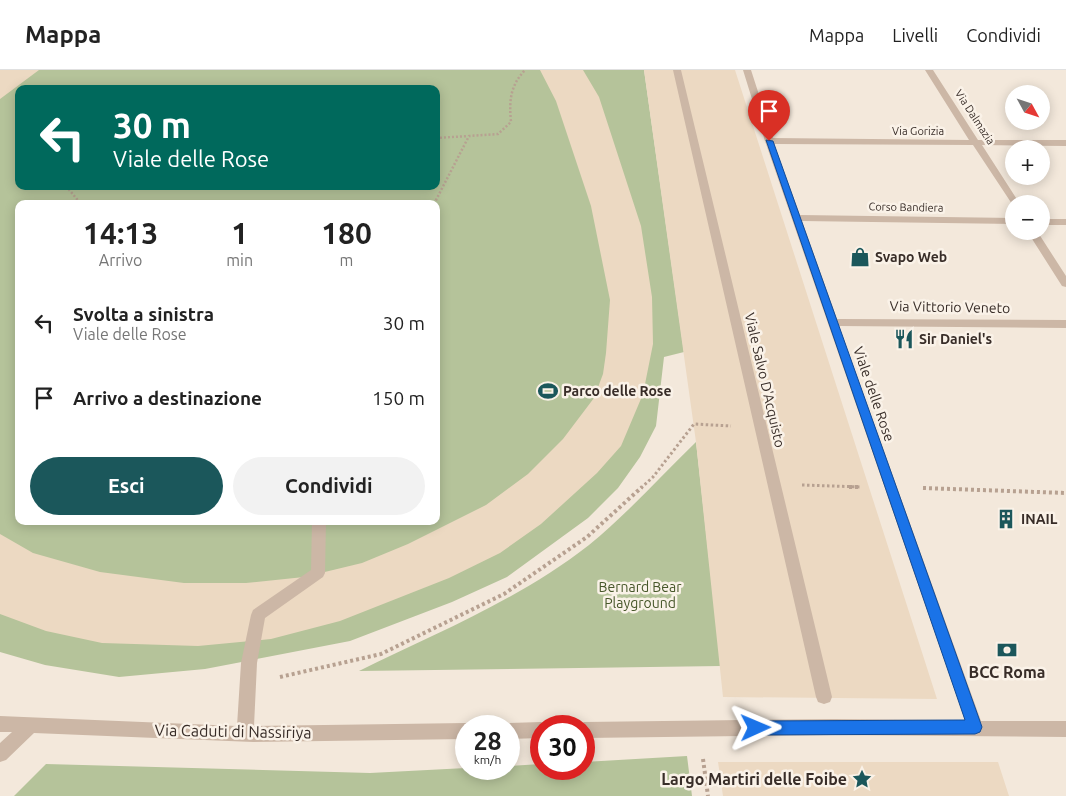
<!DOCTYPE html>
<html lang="it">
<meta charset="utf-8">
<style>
:root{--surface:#fff;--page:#f2f2f2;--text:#222;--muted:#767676;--line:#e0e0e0;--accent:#1b575b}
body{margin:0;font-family:Ubuntu,sans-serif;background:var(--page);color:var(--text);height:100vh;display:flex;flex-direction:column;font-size:19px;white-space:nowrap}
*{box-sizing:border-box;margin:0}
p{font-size:16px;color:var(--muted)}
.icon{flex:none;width:28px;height:28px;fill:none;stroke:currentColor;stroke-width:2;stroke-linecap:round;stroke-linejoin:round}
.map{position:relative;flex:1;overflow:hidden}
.sheet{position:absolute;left:15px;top:130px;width:425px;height:325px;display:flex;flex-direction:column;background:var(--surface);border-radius:10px;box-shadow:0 2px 12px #0003}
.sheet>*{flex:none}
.hud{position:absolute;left:15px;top:15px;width:425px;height:105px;border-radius:10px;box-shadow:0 2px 12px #0003;background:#00695c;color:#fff;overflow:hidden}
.needle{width:32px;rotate:130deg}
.fabs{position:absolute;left:1005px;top:15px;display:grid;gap:10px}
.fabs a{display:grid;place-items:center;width:45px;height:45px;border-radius:50%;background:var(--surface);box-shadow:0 2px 12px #0003;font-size:25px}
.speed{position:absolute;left:455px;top:645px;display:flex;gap:10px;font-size:25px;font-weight:700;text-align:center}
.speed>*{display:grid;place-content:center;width:65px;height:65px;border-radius:50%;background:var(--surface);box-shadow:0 2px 12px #0003;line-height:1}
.speed small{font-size:12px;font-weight:400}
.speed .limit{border:8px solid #d22;background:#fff;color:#111}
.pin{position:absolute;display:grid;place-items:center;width:42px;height:42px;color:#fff;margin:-51px -21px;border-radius:50% 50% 50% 0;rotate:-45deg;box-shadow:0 0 5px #0007}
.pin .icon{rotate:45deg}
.me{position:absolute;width:55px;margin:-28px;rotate:89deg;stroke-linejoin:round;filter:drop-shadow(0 0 4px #0008)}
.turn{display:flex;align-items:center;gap:18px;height:105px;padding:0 15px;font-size:22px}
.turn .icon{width:65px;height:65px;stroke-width:2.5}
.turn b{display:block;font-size:35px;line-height:42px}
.eta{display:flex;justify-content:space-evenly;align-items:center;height:85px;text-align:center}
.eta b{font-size:30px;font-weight:700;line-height:35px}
.cta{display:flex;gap:10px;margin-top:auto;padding:10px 15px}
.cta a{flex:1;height:58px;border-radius:30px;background:var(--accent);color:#fff;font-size:20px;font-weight:700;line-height:58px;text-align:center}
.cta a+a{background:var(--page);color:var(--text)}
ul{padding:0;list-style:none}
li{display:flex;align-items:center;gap:15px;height:75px;padding:0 15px}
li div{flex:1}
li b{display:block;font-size:19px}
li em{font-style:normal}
header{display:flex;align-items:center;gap:30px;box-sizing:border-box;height:70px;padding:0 25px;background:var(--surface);border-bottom:1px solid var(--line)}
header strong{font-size:24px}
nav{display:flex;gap:28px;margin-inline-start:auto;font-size:18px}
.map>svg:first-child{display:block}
.green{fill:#b5c39a;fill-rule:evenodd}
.plaza{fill:#ecd9c2}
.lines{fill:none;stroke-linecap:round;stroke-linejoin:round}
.path-far2{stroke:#b7a191;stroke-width:2.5;stroke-dasharray:2 2;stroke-linecap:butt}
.path-far1{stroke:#b7a191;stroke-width:3;stroke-dasharray:2.5 2.5;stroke-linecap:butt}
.path{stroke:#b7a191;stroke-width:4;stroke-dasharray:3 3;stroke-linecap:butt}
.minor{fill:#ccb7a6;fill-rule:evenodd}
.route{fill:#1a73e8;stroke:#114b97}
.labels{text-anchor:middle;stroke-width:5;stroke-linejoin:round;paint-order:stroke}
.far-street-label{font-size:11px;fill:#382d28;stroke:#faf2e8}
.poi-label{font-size:14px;font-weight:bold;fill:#382d28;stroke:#faf2e8;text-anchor:start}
.street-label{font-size:14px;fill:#382d28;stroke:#faf2e8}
.park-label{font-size:14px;fill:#47572a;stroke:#faf2e8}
.near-poi-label{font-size:16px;font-weight:bold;fill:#382d28;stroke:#faf2e8}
.near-street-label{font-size:16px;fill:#382d28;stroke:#faf2e8}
</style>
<header>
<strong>Mappa</strong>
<nav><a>Mappa</a><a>Livelli</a><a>Condividi</a></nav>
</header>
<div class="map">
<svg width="1066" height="726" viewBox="0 0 1066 726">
<rect width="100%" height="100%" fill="#f3e8db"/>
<path class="green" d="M 0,0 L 644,0 L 684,282 L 664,287 L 656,356 L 640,387 L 618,418 L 588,448 L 507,507 L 452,532 L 350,571 L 205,599 L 119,607 L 45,595 L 0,582 ZM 19,19 L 436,19 L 436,116 L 19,116 ZM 19,134 L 436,134 L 436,451 L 19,451 Z
M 696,372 L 721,596 L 359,601 C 437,563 520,529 589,475 C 627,444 661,406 696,372 Z
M 687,686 L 692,726 L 14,726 L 46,694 L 370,703 L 466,698 L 509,699 L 509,696 L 541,694 L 541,699 L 584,699 L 584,692 Z"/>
<path class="plaza" d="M 0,0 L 39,0 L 0,29 Z
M 540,0 L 583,0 L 599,27 L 641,156 L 652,227 L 653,274 L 643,324 L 621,376 L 597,403 L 541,454 L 500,483 L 449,508 L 340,551 L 271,569 L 198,576 L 102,573 L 46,561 L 0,544 L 0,464 L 33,483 L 100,502 L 184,513 L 246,513 L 304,507 L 362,493 L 408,474 L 486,435 L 528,404 L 563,369 L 594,328 L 603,304 L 606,283 L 610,230 L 591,136 L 556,31 Z
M 644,0 L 735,0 L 937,629 L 723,627 L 696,372 Z
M 718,692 L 998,692 L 1009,726 L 723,726 Z"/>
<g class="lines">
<path class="path-far2" d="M 436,68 L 468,66
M 66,116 L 81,134
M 434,134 L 469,66 L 498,64 L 511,52 C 509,31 510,16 525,0"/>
<path class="path-far1" d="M 802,415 L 861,417
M 641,418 L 653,407 L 694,354 L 731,356"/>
<path class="path" d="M 849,417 L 861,417
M 923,418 L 1066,423
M 280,607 L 381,584 L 504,524 L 587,467 L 642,417
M 703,689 L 708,726"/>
<path class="minor" d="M 673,0 L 681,0 L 832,627 L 830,632 L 824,634 L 818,632 L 816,627 Z
M 743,0 L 751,0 L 773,68 L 969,70 L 925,0 L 933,0 L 978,70 L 1066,70 L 1066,76 L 982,75 L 1020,134 L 1014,134 L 1014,137 L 973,75 L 774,74 L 800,145 L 1014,148 L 1014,154 L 802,151 L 837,249 L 1066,250 L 1066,258 L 839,256 L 981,651 L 1066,651 L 1066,667 L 833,665 L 584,668 L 584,656 L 577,656 L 584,652 L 833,649 L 965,650 L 765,71 Z
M 1041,149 L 1066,149 L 1066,155 L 1041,155 Z
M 1027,161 L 1037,161 L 1066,206 L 1066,217 L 1062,216 Z
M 312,451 L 326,451 L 325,503 L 323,507 L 265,548 L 257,593 L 254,656 L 466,653 L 472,656 L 466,656 L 466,669 L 253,672 L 34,663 L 6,690 L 0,692 L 0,673 L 12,662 L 0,662 L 0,646 L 237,656 L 241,593 L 251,545 L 253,540 L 311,500 Z
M 541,652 L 548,656 L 541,656 L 541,668 L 509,669 L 509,656 L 503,656 L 509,653 Z"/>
</g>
<path class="route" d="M 766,70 L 773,71 L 982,657 L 980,662 L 975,664 L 756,665 L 751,663 L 749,658 L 751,653 L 756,651 L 965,650 Z"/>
<defs>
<symbol id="shop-bare" viewBox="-9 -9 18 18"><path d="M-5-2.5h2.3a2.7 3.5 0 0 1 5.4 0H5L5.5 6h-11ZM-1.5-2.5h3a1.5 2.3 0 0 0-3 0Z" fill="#1b575b" stroke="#faf2e8" stroke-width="2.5" paint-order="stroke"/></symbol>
<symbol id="restaurant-bare" viewBox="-9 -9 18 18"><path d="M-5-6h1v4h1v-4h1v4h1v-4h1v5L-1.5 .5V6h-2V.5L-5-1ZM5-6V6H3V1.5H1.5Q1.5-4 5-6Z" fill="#1b575b" stroke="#faf2e8" stroke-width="2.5" paint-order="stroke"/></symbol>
<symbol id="stadium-bare" viewBox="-9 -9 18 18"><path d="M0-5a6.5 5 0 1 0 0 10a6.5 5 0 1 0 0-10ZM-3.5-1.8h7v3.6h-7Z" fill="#1b575b" stroke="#faf2e8" stroke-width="2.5" paint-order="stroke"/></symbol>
<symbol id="building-bare" viewBox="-9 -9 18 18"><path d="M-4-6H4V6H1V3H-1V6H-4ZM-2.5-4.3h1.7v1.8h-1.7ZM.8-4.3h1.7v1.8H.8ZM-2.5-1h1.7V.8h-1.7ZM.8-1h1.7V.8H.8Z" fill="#1b575b" stroke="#faf2e8" stroke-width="2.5" paint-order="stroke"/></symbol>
<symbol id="bank-bare" viewBox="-9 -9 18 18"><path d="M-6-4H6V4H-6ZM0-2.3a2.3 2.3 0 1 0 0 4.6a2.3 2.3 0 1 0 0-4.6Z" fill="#1b575b" stroke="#faf2e8" stroke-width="2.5" paint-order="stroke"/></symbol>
<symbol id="sight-bare" viewBox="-9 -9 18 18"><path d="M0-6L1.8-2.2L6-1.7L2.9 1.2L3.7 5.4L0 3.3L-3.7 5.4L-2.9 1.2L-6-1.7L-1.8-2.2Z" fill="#1b575b" stroke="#faf2e8" stroke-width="2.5" paint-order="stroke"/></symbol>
</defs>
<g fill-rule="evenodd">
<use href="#shop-bare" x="846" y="173" width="28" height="28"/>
<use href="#restaurant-bare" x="890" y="255" width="28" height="28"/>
<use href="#stadium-bare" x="534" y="307" width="28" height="28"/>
<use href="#building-bare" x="992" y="435" width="28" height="28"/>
<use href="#bank-bare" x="993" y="566" width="28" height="28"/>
<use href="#sight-bare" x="848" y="695" width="28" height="28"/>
</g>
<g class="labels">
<g class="far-street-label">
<text transform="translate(975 47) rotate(57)" y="4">Via Dalmazia</text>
<text x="918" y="65">Via Gorizia</text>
<text transform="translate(906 137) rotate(1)" y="4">Corso Bandiera</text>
</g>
<g class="poi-label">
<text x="875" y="192">Svapo Web</text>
<text x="919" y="274">Sir Daniel's</text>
<text x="563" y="326">Parco delle Rose</text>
<text x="1021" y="454">INAIL</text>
</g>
<g class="street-label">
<text transform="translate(950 237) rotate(1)" y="5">Via Vittorio Veneto</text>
<text transform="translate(765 310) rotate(77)" y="5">Viale Salvo D'Acquisto</text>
<text transform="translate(874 324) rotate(71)" y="5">Viale delle Rose</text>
</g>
<g class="park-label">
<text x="640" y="522">Bernard Bear<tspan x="640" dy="16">Playground</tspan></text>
</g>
<g class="near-poi-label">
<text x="1007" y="608">BCC Roma</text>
<text x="847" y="715" text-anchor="end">Largo Martiri delle Foibe</text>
</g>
<g class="near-street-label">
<text transform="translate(233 661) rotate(1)" y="6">Via Caduti di Nassiriya</text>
</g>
</g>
</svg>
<div class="fabs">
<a><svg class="needle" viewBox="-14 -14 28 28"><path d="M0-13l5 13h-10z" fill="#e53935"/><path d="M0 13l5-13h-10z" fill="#767676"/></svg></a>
<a>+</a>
<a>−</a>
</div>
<div class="speed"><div>28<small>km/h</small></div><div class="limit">30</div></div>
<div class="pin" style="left:769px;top:71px;background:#d93025"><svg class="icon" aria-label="arrive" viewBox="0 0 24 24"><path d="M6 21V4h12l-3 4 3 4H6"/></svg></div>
<svg class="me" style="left:756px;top:658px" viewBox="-20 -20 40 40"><path d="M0-17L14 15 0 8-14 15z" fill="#1a73e8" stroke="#fff" stroke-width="4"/></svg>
<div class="hud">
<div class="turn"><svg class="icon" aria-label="left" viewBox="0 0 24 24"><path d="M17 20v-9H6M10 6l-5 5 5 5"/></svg><div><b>30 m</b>Viale delle Rose</div></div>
</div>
<section class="sheet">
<div class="eta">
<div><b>14:13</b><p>Arrivo</p></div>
<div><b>1</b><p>min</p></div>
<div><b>180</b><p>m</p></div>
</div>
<ul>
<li><svg class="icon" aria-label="left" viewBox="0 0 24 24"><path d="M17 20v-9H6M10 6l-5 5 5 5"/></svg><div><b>Svolta a sinistra</b><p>Viale delle Rose</p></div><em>30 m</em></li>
<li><svg class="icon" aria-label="arrive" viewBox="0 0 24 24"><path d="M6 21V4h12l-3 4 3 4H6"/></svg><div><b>Arrivo a destinazione</b></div><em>150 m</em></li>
</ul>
<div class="cta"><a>Esci</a><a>Condividi</a></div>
</section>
</div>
